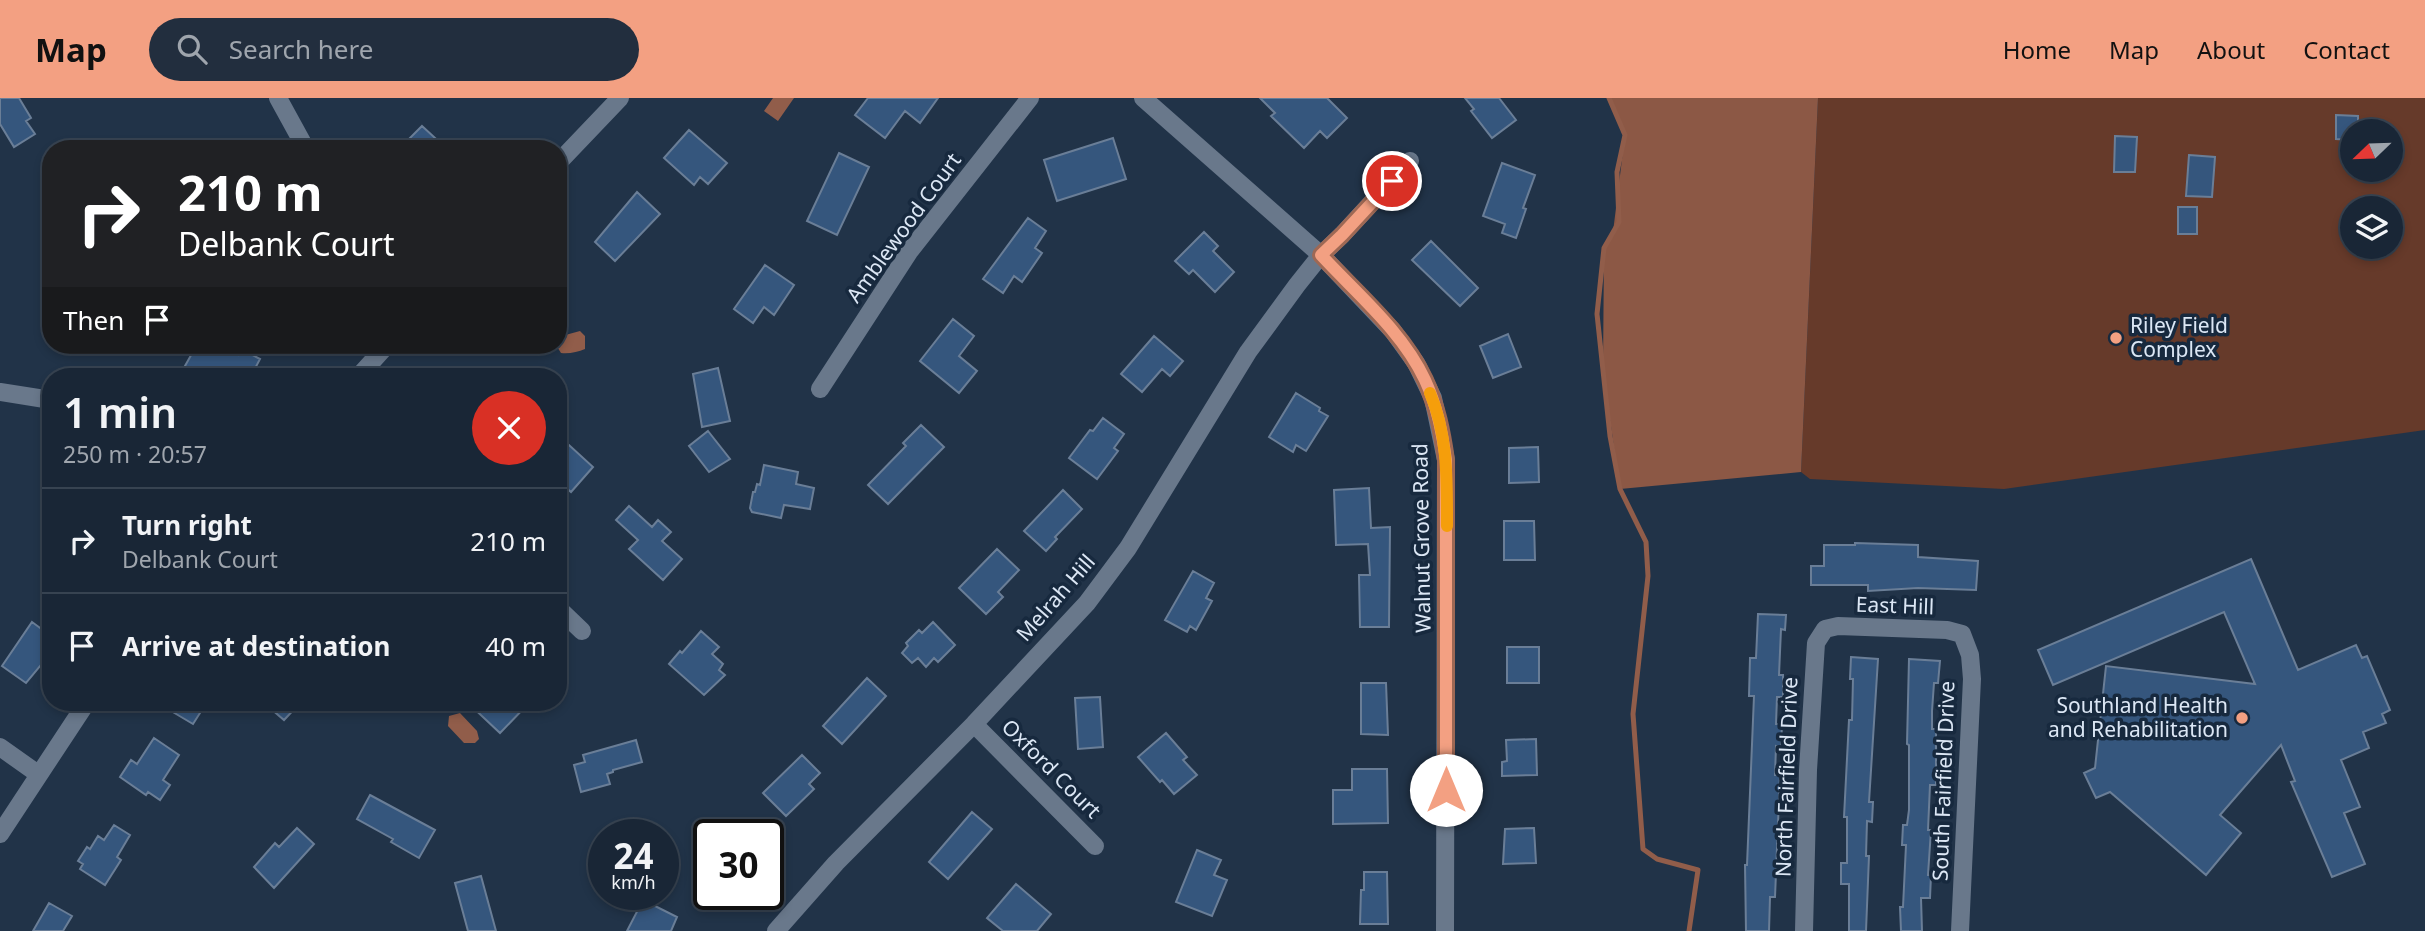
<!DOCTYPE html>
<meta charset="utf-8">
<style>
:root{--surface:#192636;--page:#222e3e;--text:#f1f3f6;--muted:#9fa5ad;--line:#374351;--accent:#f3a082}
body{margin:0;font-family:"Noto Sans",sans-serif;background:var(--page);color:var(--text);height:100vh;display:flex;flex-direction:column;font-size:26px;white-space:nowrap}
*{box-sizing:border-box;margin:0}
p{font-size:23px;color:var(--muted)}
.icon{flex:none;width:38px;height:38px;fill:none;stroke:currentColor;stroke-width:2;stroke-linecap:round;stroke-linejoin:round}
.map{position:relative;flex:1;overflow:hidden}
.sheet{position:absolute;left:42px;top:270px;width:525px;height:343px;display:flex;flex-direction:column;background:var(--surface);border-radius:28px;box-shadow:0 4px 10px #0003,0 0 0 2px var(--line)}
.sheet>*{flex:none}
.guide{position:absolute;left:42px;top:42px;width:525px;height:214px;border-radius:28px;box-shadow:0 4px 10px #0003,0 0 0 2px var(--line);background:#202124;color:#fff;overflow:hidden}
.needle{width:46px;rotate:247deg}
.tools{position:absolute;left:2340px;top:21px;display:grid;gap:14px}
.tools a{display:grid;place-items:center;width:63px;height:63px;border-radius:50%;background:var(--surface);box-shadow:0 4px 10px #0003,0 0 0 2px var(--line);font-size:35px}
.speed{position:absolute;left:588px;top:721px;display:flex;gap:14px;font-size:35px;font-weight:700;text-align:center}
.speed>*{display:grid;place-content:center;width:91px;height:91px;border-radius:50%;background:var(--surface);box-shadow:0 4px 10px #0003,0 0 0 2px var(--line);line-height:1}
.speed small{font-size:18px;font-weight:400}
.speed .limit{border:4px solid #111;border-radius:10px;background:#fff;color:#111}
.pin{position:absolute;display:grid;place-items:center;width:60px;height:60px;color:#fff;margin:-30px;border:4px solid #fff;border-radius:50%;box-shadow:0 2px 7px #0007}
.me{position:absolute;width:77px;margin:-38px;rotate:0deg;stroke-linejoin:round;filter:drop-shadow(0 0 5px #0008)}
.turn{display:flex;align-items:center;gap:24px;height:147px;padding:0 21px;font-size:32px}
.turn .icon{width:91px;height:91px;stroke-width:2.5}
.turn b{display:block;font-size:49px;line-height:60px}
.then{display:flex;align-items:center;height:66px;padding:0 21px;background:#0003;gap:14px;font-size:26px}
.round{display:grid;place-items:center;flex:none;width:74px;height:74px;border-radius:37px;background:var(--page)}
.headline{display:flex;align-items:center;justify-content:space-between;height:119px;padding:0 21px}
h1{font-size:42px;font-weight:600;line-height:52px}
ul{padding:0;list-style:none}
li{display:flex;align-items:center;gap:21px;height:105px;padding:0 21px;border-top:2px solid var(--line)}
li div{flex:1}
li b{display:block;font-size:26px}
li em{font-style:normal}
header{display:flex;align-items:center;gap:42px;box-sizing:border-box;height:98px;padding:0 35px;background:var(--accent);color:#111}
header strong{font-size:33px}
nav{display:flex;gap:38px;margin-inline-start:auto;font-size:24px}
.search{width:490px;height:63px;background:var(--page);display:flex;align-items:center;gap:18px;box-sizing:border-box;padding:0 24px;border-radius:38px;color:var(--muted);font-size:26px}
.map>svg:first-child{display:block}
.green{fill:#663a2a;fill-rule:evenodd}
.forest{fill:#8c5845}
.water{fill:#915d4a}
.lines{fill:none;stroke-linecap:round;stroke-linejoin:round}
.stream{stroke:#915d4a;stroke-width:5}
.building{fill:#35567d;stroke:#6a7e97;stroke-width:2}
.minor{stroke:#69788b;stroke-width:18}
.route-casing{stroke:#9e6854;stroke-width:18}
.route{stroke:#f3a082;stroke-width:12}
.slow{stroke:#f59e0b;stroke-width:12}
.poi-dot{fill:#f3a082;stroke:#17293e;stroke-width:2.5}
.labels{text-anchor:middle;stroke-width:7;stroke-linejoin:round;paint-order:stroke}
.street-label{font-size:21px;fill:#dce7f5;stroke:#17293e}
.poi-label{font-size:21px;fill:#dce7f5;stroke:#17293e;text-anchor:start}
</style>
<header>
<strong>Map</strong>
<div class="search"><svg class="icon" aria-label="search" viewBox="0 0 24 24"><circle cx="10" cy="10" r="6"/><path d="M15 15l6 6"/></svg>Search here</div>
<nav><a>Home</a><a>Map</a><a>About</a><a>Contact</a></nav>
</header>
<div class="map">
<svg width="2425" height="833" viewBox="0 0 2425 833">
<rect width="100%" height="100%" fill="#213348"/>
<path class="green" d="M 1818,0 L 2425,0 L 2425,332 L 2004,391 L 1810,381 L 1801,374 ZM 2352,33 L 2390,33 L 2390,72 L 2352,72 ZM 2352,110 L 2390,110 L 2390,149 L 2352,149 Z"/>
<path class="forest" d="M 1610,0 L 1818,0 L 1801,374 L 1620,391 L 1603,272 L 1604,150 L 1613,134 L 1625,37 Z"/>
<path class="water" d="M 773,0 L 794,0 L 778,23 L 764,13 Z
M 580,233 L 585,238 L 585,251 C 578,254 569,256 561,255 L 556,247 L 558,247 L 558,239 Z
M 460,615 L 477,633 L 479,641 L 475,645 L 464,645 L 448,628 L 449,618 Z"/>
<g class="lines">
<path class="stream" d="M 1609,0 L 1625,37 L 1617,74 L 1619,124 L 1604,150 L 1597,216 L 1610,338 L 1620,391 L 1646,444 L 1648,478 L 1633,616 L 1643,751 L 1657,761 L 1698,772 L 1689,833"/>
</g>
<path class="building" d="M 0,0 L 19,0 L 31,20 L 26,23 L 35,36 L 14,49 L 0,26 Z
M 868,0 L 938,0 L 920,25 L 905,13 L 885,40 L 855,17 Z
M 1260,0 L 1327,0 L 1347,20 L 1327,40 L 1320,33 L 1304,50 L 1271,18 L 1275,15 Z
M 1465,0 L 1499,0 L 1516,22 L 1492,40 L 1471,13 L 1474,11 Z
M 2336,17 L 2358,18 L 2358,33 L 2352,33 L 2352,42 L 2336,41 Z
M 422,28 L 447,51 L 417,51 L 408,42 Z
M 689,32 L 727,65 L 708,86 L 700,79 L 694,87 L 664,60 Z
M 2115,38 L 2137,39 L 2135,74 L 2114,74 Z
M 1113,40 L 1126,81 L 1057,103 L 1044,62 Z
M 839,55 L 869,69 L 837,137 L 807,123 Z
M 2189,57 L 2215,59 L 2212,99 L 2186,98 Z
M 1502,65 L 1535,77 L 1523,110 L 1526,111 L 1516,140 L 1502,135 L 1505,126 L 1483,118 Z
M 637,94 L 660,116 L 615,163 L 595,144 Z
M 2178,109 L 2197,109 L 2197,136 L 2178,136 Z
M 1028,120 L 1046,133 L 1035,150 L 1042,155 L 1022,184 L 1014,178 L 1003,195 L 983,181 Z
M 1204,134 L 1218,148 L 1213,153 L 1234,174 L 1215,194 L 1193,172 L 1189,176 L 1175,163 Z
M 1431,143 L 1478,190 L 1460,208 L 1412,162 Z
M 765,167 L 794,187 L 774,217 L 764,209 L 753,225 L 734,211 Z
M 953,221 L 974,238 L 959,258 L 977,273 L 959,295 L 920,263 Z
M 1508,236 L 1521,269 L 1493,280 L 1480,248 Z
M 1154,238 L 1183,263 L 1170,278 L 1162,271 L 1142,294 L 1121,276 Z
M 202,247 L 219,247 L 238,257 L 241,251 L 260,261 L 251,278 L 236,271 L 232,278 L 186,278 L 190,271 L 185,268 L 195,250 L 199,252 Z
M 718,270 L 730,323 L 702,329 L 693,276 Z
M 1296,295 L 1320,310 L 1319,313 L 1328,318 L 1306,353 L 1296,347 L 1293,354 L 1269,339 Z
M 1103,320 L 1124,336 L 1114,350 L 1118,353 L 1097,381 L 1069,360 L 1090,332 L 1093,333 Z
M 921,327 L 944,349 L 888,406 L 868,387 L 906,348 L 903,345 Z
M 708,333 L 730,361 L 709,374 L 689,348 Z
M 558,337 L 593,369 L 571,394 L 558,383 Z
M 1538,349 L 1539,384 L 1509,385 L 1509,350 Z
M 764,367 L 798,374 L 796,386 L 814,390 L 810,411 L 784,407 L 781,420 L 752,414 L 750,410 L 753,394 L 755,394 L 757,386 L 760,387 Z
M 1369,390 L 1371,430 L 1390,429 L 1389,529 L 1360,529 L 1359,477 L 1370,477 L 1368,446 L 1336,447 L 1334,392 Z
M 1063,392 L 1082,411 L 1055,439 L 1057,441 L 1046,453 L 1024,433 Z
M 629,408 L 652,429 L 658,422 L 671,434 L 662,443 L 682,461 L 663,482 L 629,451 L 638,442 L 616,422 Z
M 1504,423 L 1534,423 L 1535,462 L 1504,462 Z
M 1855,445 L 1918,447 L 1918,459 L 1978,463 L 1976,492 L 1918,490 L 1868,493 L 1868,487 L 1811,487 L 1811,468 L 1824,468 L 1824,447 L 1855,447 Z
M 997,451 L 1019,472 L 998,494 L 1003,499 L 986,516 L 959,490 Z
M 2251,461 L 2298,572 L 2356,547 L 2362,560 L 2367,558 L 2390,612 L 2382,616 L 2386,625 L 2363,634 L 2369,650 L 2341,662 L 2360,709 L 2344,715 L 2365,766 L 2332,779 L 2291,684 L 2295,683 L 2281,647 L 2220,717 L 2241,735 L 2206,777 L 2110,694 L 2096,700 L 2084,675 L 2095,670 L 2106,568 L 2255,586 L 2224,514 L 2053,587 L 2038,552 Z
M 1193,473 L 1214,485 L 1206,500 L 1212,503 L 1196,532 L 1190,528 L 1187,534 L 1165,522 Z
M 1758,516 L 1786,517 L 1785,532 L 1781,531 L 1779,577 L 1783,577 L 1783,599 L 1777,599 L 1776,626 L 1782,626 L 1781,649 L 1776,648 L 1775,677 L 1780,677 L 1775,799 L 1770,799 L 1769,833 L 1746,833 L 1745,767 L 1747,767 L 1754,598 L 1749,598 L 1750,560 L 1756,560 Z
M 32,524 L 51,538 L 51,555 L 26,585 L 2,568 Z
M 933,524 L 955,547 L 938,564 L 934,560 L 926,569 L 918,560 L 912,565 L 902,555 L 908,548 L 906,545 L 919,532 L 922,535 Z
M 701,533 L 719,549 L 712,556 L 723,566 L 719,572 L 725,577 L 704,597 L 669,566 L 680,553 L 682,555 Z
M 1507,549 L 1539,549 L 1539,585 L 1507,585 Z
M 1851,559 L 1878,561 L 1869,704 L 1873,704 L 1872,724 L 1867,723 L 1866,758 L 1869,758 L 1866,833 L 1849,833 L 1849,786 L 1841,786 L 1841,765 L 1847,765 L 1847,719 L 1844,719 L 1849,622 L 1852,622 L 1853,581 L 1850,581 Z
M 1909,561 L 1940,563 L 1938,585 L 1934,585 L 1932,613 L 1932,631 L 1936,631 L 1936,687 L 1930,687 L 1928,732 L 1931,732 L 1928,777 L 1931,777 L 1930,800 L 1921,800 L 1922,833 L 1901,833 L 1900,809 L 1903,809 L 1906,747 L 1902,747 L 1903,727 L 1907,727 L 1909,712 L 1909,647 L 1907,646 Z
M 867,580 L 886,598 L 842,646 L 823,628 Z
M 1361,585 L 1386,585 L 1388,637 L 1361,636 Z
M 1100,599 L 1103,649 L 1078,651 L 1075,600 Z
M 156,604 L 207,604 L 193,626 Z
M 263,604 L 301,604 L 284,622 Z
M 467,604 L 530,604 L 500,635 Z
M 1166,635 L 1187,659 L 1183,662 L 1197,677 L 1174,696 L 1162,682 L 1160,684 L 1138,659 Z
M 154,640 L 179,657 L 163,682 L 170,687 L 160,702 L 148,694 L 146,697 L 120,679 L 131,662 L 137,666 Z
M 1536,641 L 1537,677 L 1502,678 L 1502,664 L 1507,663 L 1506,642 Z
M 636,642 L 642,664 L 613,672 L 613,674 L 607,676 L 610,686 L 581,694 L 574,667 L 585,664 L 583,657 Z
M 802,657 L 820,675 L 809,686 L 814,691 L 786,718 L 763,695 Z
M 1352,671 L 1387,671 L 1388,725 L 1333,726 L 1333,692 L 1352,692 Z
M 370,697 L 435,732 L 419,760 L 391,744 L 393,741 L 357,721 Z
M 972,714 L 992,731 L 948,781 L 929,764 Z
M 114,727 L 130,737 L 117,759 L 121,762 L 105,787 L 80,771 L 83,766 L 78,763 L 87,749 L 90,751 L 98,738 L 104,742 Z
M 297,730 L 314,746 L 274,790 L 254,769 L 275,745 L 279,749 Z
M 1534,730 L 1536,765 L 1503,766 L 1505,731 Z
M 1197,752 L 1221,762 L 1214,777 L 1227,782 L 1212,818 L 1176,804 Z
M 1364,774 L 1387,774 L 1388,826 L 1360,826 L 1361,792 L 1364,792 Z
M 481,778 L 496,833 L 468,833 L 455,785 Z
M 1016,786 L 1051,816 L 1037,833 L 1003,833 L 987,820 Z
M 643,802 L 677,819 L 671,833 L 627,833 Z
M 49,805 L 72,818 L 63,833 L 33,833 Z"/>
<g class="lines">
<path class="minor" d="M 278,0 L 306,51
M 1143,0 L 1321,157 L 1393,233 L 1416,265 L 1433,300 L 1446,362 L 1445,833
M 558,65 L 620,0
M 359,278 L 387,247
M 820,291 L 909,154 L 1030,0
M 0,294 L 51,302
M 558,510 L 582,533
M 974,626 L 1095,748
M 0,649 L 38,676
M 0,736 L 87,604
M 776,833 L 836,765 L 974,626 L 1087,505 L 1128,450 L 1248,254 L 1297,187 L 1321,157 L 1342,137 L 1410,63
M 1804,833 L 1808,672 L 1816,545 L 1825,531 L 1838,528 L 1947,532 L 1962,536 L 1970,557 L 1972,581 L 1960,833"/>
</g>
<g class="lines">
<defs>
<path id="route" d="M 1392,83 L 1342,137 L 1321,157 C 1357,196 1402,233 1425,282 C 1437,308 1442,334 1446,362 L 1446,692"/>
</defs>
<use href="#route" class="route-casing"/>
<use href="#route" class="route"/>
<path class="slow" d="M 1430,295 C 1448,337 1447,383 1447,428"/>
</g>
<g class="poi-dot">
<circle cx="2116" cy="240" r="7"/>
<circle cx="2242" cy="620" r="7"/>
</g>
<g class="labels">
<g class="street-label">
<text transform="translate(904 130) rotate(-54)" y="7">Amblewood Court</text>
<text transform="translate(1422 440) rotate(-91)" y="7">Walnut Grove Road</text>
<text transform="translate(1056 500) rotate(-49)" y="7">Melrah Hill</text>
<text transform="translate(1895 508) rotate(2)" y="7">East Hill</text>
<text transform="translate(1051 671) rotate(45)" y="7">Oxford Court</text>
<text transform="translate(1787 679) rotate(-88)" y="7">North Fairfield Drive</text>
<text transform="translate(1944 683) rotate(-88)" y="7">South Fairfield Drive</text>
</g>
<g class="poi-label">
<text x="2130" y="235">Riley Field<tspan x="2130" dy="24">Complex</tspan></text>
<text x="2228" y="615" text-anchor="end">Southland Health<tspan x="2228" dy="24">and Rehabilitation</tspan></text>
</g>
</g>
</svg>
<div class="tools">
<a><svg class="needle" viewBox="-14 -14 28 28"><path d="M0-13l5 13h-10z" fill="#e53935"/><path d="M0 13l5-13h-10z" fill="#9fa5ad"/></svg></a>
<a><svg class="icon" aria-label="layers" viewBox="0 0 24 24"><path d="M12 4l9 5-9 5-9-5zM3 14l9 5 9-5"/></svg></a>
</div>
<div class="speed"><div>24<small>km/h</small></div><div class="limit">30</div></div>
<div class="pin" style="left:1392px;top:83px;background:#d93025"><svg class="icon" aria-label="arrive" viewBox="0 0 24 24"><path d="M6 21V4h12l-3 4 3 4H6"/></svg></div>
<svg class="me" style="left:1446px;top:692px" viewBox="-20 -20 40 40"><circle r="19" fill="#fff"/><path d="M0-13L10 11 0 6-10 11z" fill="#f3a082"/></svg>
<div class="guide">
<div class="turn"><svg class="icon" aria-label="right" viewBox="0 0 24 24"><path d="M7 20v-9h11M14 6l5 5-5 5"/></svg><div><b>210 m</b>Delbank Court</div></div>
<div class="then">Then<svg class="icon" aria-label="arrive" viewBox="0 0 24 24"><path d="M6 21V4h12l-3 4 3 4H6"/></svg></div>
</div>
<section class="sheet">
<div class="headline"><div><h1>1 min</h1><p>250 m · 20:57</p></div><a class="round" style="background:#d93025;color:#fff"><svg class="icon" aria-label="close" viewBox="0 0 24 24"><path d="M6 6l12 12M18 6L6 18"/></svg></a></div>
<ul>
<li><svg class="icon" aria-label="right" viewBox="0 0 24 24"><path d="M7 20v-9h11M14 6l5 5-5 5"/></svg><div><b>Turn right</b><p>Delbank Court</p></div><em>210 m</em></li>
<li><svg class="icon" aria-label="arrive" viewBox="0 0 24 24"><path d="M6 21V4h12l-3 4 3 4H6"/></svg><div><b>Arrive at destination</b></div><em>40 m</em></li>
</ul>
</section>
</div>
